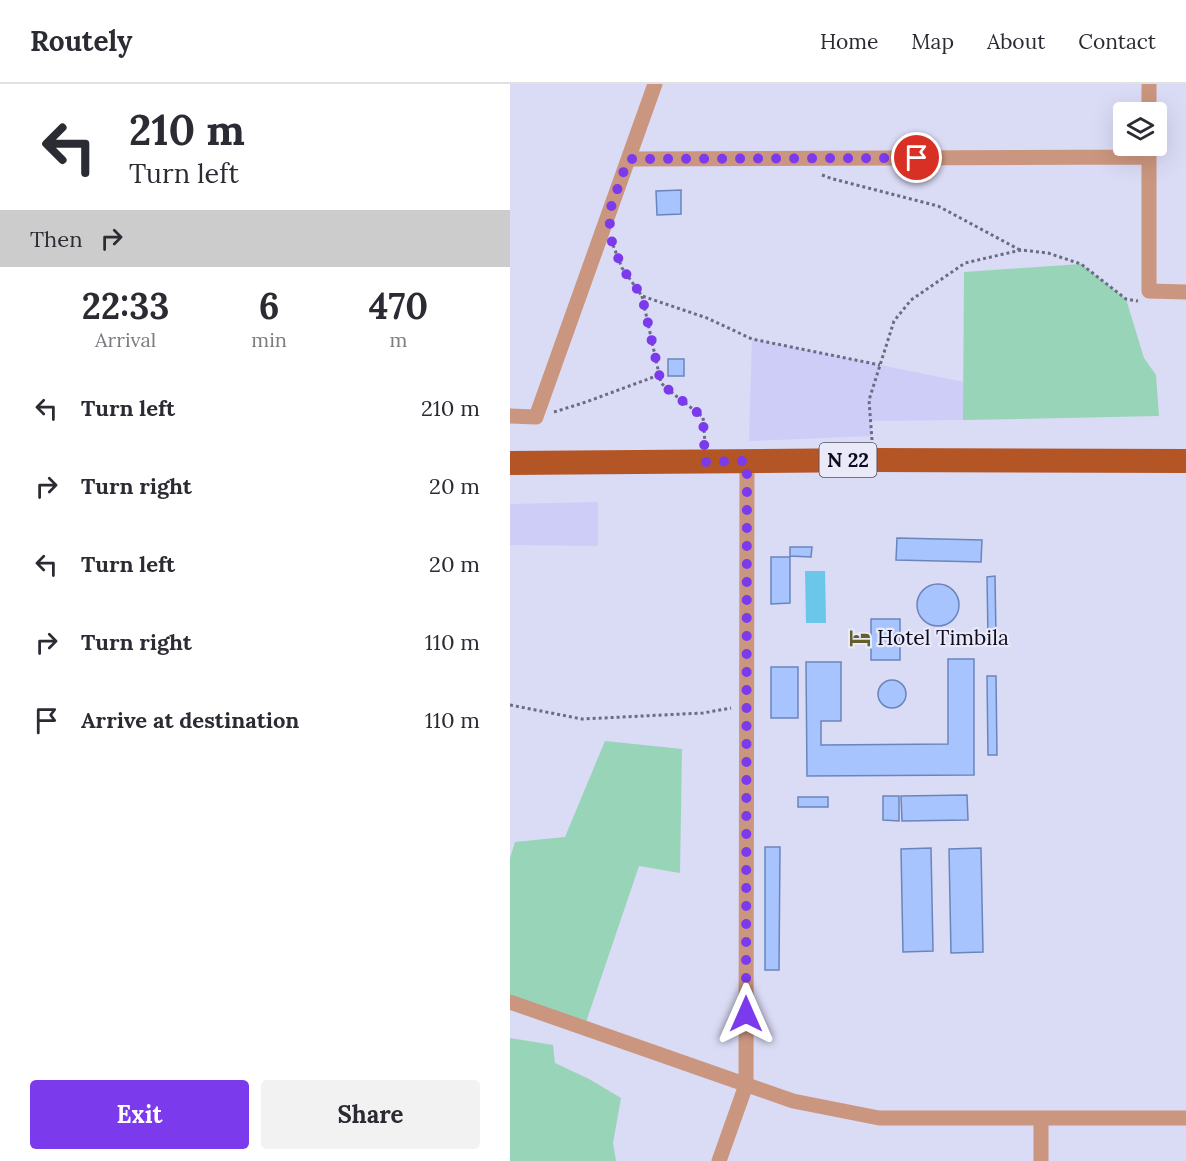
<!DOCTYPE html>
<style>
:root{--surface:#fff;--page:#f2f2f3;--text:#2b2b33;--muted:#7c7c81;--line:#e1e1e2;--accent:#7c3aed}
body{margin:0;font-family:Lora,serif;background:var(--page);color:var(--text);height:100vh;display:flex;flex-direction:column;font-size:22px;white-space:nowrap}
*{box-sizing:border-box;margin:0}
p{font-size:20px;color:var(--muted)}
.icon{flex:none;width:33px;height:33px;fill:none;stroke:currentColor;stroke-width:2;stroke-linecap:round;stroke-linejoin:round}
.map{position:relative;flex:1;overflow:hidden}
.drawer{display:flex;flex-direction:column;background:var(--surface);width:510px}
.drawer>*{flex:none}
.guide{background:#fff;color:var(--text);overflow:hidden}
.tools{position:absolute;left:603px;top:18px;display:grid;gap:12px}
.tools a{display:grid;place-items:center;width:54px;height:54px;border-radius:6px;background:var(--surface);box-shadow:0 6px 24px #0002;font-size:30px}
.pin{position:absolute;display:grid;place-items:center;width:51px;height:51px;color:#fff;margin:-26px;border:3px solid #fff;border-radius:50%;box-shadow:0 2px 6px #0007}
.me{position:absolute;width:66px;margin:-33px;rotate:0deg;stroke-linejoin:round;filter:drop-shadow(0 0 4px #0008)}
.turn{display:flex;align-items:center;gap:21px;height:126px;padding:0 30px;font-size:27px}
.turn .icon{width:78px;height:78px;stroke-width:2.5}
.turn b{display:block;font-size:42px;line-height:51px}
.then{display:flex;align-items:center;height:57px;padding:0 30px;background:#0003;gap:12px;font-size:22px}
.eta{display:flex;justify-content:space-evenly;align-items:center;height:102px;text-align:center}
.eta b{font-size:36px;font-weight:700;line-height:42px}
.button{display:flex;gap:12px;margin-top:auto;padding:12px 30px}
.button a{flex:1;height:69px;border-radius:6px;background:var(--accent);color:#fff;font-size:24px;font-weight:700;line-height:69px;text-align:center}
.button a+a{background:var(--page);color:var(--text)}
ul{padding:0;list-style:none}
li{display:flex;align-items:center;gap:18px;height:78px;padding:0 30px}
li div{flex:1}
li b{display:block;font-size:22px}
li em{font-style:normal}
header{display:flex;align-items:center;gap:36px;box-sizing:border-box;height:84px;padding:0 30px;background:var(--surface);border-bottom:2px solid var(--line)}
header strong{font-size:28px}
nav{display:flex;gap:33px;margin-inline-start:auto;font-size:21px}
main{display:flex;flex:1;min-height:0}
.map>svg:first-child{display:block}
.built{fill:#cdcdf8}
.green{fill:#97d4b8}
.water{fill:#6bc7ea}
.building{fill:#a7c4fe;stroke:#6b85bb;stroke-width:1.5}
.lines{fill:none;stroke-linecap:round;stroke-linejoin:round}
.path{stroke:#6c6b83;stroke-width:3;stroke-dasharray:3 3;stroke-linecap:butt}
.street{stroke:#cb967f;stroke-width:15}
.primary{stroke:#b35525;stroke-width:24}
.route{stroke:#7c3aed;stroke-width:10;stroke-dasharray:0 18}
.labels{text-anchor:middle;stroke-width:4.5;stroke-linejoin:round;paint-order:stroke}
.shield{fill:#e9e9f7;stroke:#4e4d60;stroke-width:1.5}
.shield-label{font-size:20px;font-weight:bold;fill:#0c0a20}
.poi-label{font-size:21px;fill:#0c0a20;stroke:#e9e9f7;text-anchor:start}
</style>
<header>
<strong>Routely</strong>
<nav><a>Home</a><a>Map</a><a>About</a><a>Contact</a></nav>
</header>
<main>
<section class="drawer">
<div class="guide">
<div class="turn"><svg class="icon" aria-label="left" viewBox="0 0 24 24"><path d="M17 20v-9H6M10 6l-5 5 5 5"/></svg><div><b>210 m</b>Turn left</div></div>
<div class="then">Then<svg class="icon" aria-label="right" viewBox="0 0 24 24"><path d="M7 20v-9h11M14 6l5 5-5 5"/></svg></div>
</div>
<div class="eta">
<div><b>22:33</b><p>Arrival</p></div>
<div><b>6</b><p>min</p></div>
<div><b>470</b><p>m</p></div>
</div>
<ul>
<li><svg class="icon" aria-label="left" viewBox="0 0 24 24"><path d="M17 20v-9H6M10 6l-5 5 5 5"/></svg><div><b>Turn left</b></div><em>210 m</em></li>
<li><svg class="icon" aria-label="right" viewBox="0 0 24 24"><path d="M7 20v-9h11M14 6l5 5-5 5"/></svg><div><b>Turn right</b></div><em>20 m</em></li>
<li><svg class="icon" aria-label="left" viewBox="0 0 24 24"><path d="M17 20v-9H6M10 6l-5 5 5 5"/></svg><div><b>Turn left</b></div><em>20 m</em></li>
<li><svg class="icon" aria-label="right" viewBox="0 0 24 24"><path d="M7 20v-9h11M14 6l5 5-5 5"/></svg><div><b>Turn right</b></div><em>110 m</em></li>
<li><svg class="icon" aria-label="arrive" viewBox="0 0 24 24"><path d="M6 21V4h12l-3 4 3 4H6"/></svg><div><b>Arrive at destination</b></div><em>110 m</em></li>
</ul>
<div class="button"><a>Exit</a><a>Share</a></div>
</section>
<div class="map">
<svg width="676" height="1077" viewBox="0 0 676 1077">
<rect width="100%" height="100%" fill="#dadbf5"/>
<path class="built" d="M 242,255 L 454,298 L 453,336 L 360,337 L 362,352 L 239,357 Z
M 88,418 L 88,462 L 0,461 L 0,420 Z"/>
<path class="green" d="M 571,180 L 616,215 L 634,274 L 646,291 L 649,332 L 453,336 L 454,188 Z
M 95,657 L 172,665 L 170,789 L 129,782 L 74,944 L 0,918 L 0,774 L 5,758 L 55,753 Z
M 0,954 L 43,961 L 45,979 L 79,995 L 111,1014 L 103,1059 L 106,1077 L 0,1077 Z"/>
<path class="water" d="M 295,487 L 315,487 L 316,539 L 296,539 Z"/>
<path class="building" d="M 171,106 L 171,130 L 147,131 L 146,107 Z
M 158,275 L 174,275 L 174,292 L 158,292 Z
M 387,454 L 472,456 L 471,478 L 386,476 Z
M 280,463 L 302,463 L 301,473 L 280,472 Z
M 261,473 L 280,473 L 280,519 L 261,520 Z
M 485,492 L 486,554 L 478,554 L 477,493 Z
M407 521a21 21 0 1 1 42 0a21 21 0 1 1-42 0Z
M 361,535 L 390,535 L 390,576 L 361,576 Z
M 438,575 L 464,575 L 464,691 L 297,692 L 296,578 L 331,578 L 331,637 L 311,637 L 311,661 L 438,660 Z
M 261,583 L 288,583 L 288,634 L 261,634 Z
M 477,592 L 486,592 L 487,671 L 478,671 Z
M368 610a14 14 0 1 1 28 0a14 14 0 1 1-28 0Z
M 457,711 L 458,736 L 392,737 L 391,712 Z
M 373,712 L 389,712 L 389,737 L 373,736 Z
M 288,713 L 318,713 L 318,723 L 288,723 Z
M 255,763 L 270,763 L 269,886 L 255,886 Z
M 421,764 L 423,867 L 393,868 L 391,765 Z
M 471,764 L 473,868 L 441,869 L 439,765 Z"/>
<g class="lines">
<path class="path" d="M 312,91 L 323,95 L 428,122 L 510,166
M 103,161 L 112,184 L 132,212 L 197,234 L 242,255 L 370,281
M 132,212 L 151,299 L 161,308 L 193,333 L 195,359
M 44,328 L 76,318 L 149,291
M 362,356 L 359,316 L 384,237 L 401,216 L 455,179 L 511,166 L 538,169 L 571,180 L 616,215 L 628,217
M 0,621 L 72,635 L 193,629 L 221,624"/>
<path class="street" d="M 639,28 L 639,0
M 639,62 L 639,207 L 676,208
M 118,75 L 639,73
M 0,332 L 26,333 L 145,0
M 0,918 L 283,1017 L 369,1034 L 676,1034
M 209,1077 L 236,1001 L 237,377
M 531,1077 L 531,1034"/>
<path class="primary" d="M 0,379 L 363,376 L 676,377"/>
</g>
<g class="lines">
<path class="route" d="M 236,930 L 237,377 L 195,378 L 193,333 L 161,308 L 151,299 L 132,212 L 112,184 L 101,155 L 99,129 L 118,75 L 407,74"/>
</g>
<defs>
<symbol id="hotel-bare" viewBox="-9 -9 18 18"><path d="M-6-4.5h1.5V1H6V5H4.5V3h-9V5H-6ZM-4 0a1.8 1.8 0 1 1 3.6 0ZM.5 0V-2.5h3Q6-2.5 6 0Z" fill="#635f2c" stroke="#e9e9f7" stroke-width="2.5" paint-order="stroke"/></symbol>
</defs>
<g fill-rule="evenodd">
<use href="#hotel-bare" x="335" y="539" width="30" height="30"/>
</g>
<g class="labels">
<rect class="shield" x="309.5" y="359" width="57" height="34" rx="4.5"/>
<g class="shield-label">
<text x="338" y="383">N 22</text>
</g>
<g class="poi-label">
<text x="367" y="561">Hotel Timbila</text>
</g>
</g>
</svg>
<div class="tools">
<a><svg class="icon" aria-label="layers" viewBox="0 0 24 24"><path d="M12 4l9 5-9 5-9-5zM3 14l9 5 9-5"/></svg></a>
</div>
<div class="pin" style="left:407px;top:74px;background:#d93025"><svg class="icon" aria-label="arrive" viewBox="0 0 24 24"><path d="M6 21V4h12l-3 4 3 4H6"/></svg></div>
<svg class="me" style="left:236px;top:930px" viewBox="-20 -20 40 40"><path d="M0-17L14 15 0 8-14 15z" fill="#7c3aed" stroke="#fff" stroke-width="4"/></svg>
</div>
</main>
